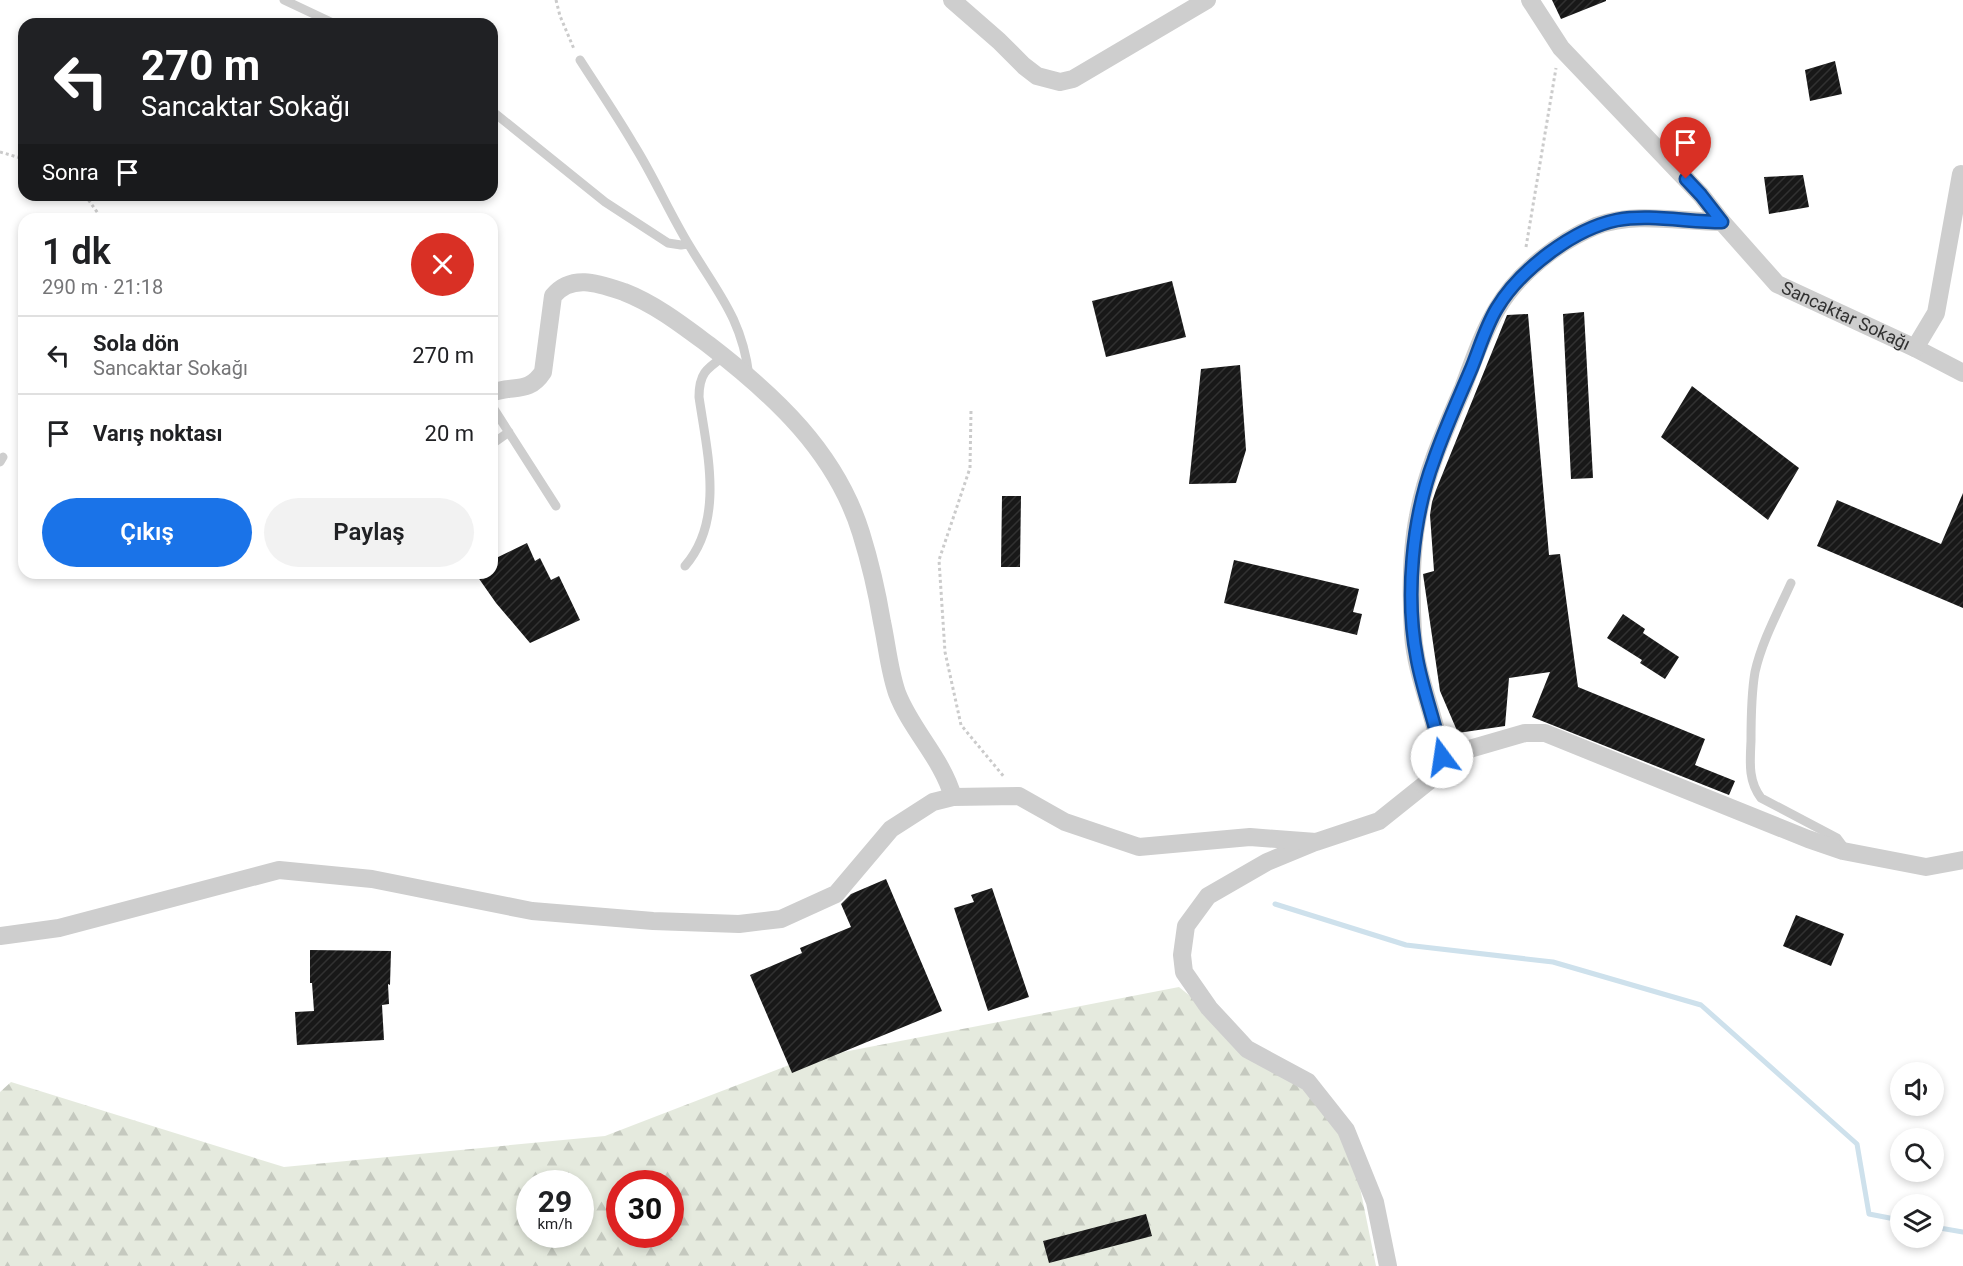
<!DOCTYPE html>
<html lang="tr">
<meta charset="utf-8">
<style>
:root{--surface:#fff;--page:#f2f2f2;--text:#202124;--muted:#757577;--line:#e0e0e0;--accent:#1a73e8}
body{margin:0;font-family:Roboto,sans-serif;background:var(--page);color:var(--text);height:100vh;display:flex;flex-direction:column;font-size:22px;white-space:nowrap}
*{box-sizing:border-box;margin:0}
p{font-size:20px;color:var(--muted)}
.icon{flex:none;width:33px;height:33px;fill:none;stroke:currentColor;stroke-width:2;stroke-linecap:round;stroke-linejoin:round}
.map{position:relative;flex:1;overflow:hidden}
.details{position:absolute;left:18px;top:213px;width:480px;height:366px;display:flex;flex-direction:column;background:var(--surface);border-radius:18px;box-shadow:0 3px 9px #0003}
.details>*{flex:none}
.guide{position:absolute;left:18px;top:18px;width:480px;height:183px;border-radius:18px;box-shadow:0 3px 9px #0003;background:#202124;color:#fff;overflow:hidden}
.buttons{position:absolute;left:1890px;top:1062px;display:grid;gap:12px}
.buttons a{display:grid;place-items:center;width:54px;height:54px;border-radius:50%;background:var(--surface);box-shadow:0 3px 9px #0003;font-size:30px}
.speed{position:absolute;left:516px;top:1170px;display:flex;gap:12px;font-size:30px;font-weight:700;text-align:center}
.speed>*{display:grid;place-content:center;width:78px;height:78px;border-radius:50%;background:var(--surface);box-shadow:0 3px 9px #0003;line-height:1}
.speed small{font-size:15px;font-weight:400}
.speed .limit{border:9px solid #d22;background:#fff;color:#111}
.pin{position:absolute;display:grid;place-items:center;width:51px;height:51px;color:#fff;margin:-62px -26px;border-radius:50% 50% 50% 0;rotate:-45deg;box-shadow:0 0 6px #0007}
.pin .icon{rotate:45deg}
.me{position:absolute;width:66px;margin:-33px;rotate:346deg;stroke-linejoin:round;filter:drop-shadow(0 0 4px #0008)}
.turn{display:flex;align-items:center;gap:21px;height:126px;padding:0 24px;font-size:27px}
.turn .icon{width:78px;height:78px;stroke-width:2.5}
.turn b{display:block;font-size:42px;line-height:51px}
.then{display:flex;align-items:center;height:57px;padding:0 24px;background:#0003;gap:12px;font-size:22px}
.round{display:grid;place-items:center;flex:none;width:63px;height:63px;border-radius:32px;background:var(--page)}
.headline{display:flex;align-items:center;justify-content:space-between;height:102px;padding:0 24px}
h1{font-size:36px;font-weight:600;line-height:45px}
.primary-button{display:flex;gap:12px;margin-top:auto;padding:12px 24px}
.primary-button a{flex:1;height:69px;border-radius:36px;background:var(--accent);color:#fff;font-size:24px;font-weight:600;line-height:69px;text-align:center}
.primary-button a+a{background:var(--page);color:var(--text)}
ul{padding:0;list-style:none}
li{display:flex;align-items:center;gap:18px;height:78px;padding:0 24px;border-top:2px solid var(--line)}
li div{flex:1}
li b{display:block;font-size:22px}
li em{font-style:normal}
.map>svg:first-child{display:block}
.forest{fill:url(#forest-firs);fill-rule:evenodd}
.lines{fill:none;stroke-linecap:round;stroke-linejoin:round}
.stream{stroke:#cee1ec;stroke-width:5}
.building{fill:url(#building-hatch)}
.path{stroke:#cbcbcb;stroke-width:3;stroke-dasharray:3 3;stroke-linecap:butt}
.service{stroke:#cecece;stroke-width:9}
.minor{stroke:#cecece;stroke-width:18}
.route-casing{stroke:#114b97;stroke-width:15}
.route{stroke:#1a73e8;stroke-width:10}
.labels{text-anchor:middle;stroke-width:6;stroke-linejoin:round;paint-order:stroke}
.street-label{font-size:18px;fill:#313131;stroke:#fff}
</style>
<div class="map">
<svg width="1963" height="1266" viewBox="0 0 1963 1266">
<defs>
<pattern id="forest-firs" width="22" height="20" patternUnits="userSpaceOnUse" patternTransform="scale(1.5)"><rect width="22" height="20" fill="#e5eade"/><path d="M5 1l3.5 6h-7zM16 11l3.5 6h-7z" fill="#c5c9bf"/></pattern>
<pattern id="building-hatch" width="6" height="6" patternUnits="userSpaceOnUse" patternTransform="scale(1.5)"><rect width="6" height="6" fill="#181818"/><path d="M-1 1l2-2M0 6l6-6M5 7l2-2" fill="none" stroke="#313131"/></pattern>
</defs>
<rect width="100%" height="100%" fill="#fff"/>
<path class="forest" d="M 1179,987 L 1347,1124 L 1376,1266 L 0,1266 L 0,1092 L 11,1082 L 284,1167 L 605,1136 L 802,1060 ZM 530,1184 L 580,1184 L 580,1234 L 530,1234 ZM 620,1184 L 670,1184 L 670,1234 L 620,1234 Z"/>
<g class="lines">
<path class="stream" d="M 1275,904 L 1406,945 L 1553,962 L 1701,1005 L 1857,1144 L 1869,1214 L 1900,1220
M 1934,1227 L 1963,1232"/>
</g>
<path class="building" d="M 1552,0 L 1606,0 L 1606,1 L 1561,19 Z
M 1835,61 L 1842,94 L 1810,101 L 1805,70 Z
M 1803,175 L 1809,207 L 1769,214 L 1764,177 Z
M 1172,281 L 1186,337 L 1106,357 L 1092,301 Z
M 1584,312 L 1593,478 L 1571,479 L 1563,314 Z
M 1528,314 L 1549,555 L 1560,554 L 1578,687 L 1705,739 L 1695,765 L 1735,781 L 1729,795 L 1532,717 L 1550,672 L 1509,678 L 1505,726 L 1458,733 L 1440,691 L 1423,574 L 1434,571 L 1430,515 L 1432,502 L 1436,490 L 1507,315 Z
M 1240,365 L 1246,450 L 1236,483 L 1189,484 L 1201,369 Z
M 1692,386 L 1799,468 L 1768,520 L 1661,437 Z
M 1963,493 L 1963,608 L 1817,546 L 1837,500 L 1941,544 Z
M 1002,496 L 1021,496 L 1020,567 L 1001,567 Z
M 527,543 L 535,561 L 540,558 L 551,580 L 559,576 L 580,620 L 530,643 L 496,603 L 475,573 L 492,573 L 492,560 Z
M 1234,560 L 1359,589 L 1353,612 L 1362,614 L 1357,635 L 1224,603 Z
M 1623,614 L 1645,629 L 1643,633 L 1679,657 L 1665,679 L 1640,663 L 1642,660 L 1607,638 Z
M 886,879 L 942,1011 L 792,1073 L 750,975 L 802,953 L 800,948 L 851,927 L 841,904 L 851,894 Z
M 992,888 L 1029,997 L 988,1011 L 954,908 L 974,902 L 971,895 Z
M 1796,915 L 1844,934 L 1831,966 L 1783,946 Z
M 310,950 L 391,951 L 390,985 L 388,984 L 389,1004 L 382,1005 L 384,1040 L 297,1045 L 295,1012 L 314,1011 L 312,983 L 310,983 Z
M 1146,1214 L 1152,1236 L 1049,1263 L 1043,1241 Z"/>
<g class="lines">
<path class="path" d="M 556,0 L 560,16 L 574,49
M 0,152 L 24,159
M 85,195 L 102,219
M 1526,247 L 1556,68
M 971,411 L 970,468 L 939,560 L 945,652 L 961,725 L 1005,778"/>
<path class="service" d="M 284,0 L 335,24
M 580,60 C 598,88 617,116 634,145 C 654,177 669,212 689,245 C 717,292 742,318 749,376
M 492,111 L 605,202 L 668,243 L 681,245 L 688,244
M 492,406 L 556,506
M 492,444 L 509,432
M 0,462 L 3,457
M 685,566 C 725,520 707,452 699,397 C 699,374 706,369 723,357
M 1791,583 C 1778,612 1762,641 1755,672 C 1751,695 1751,718 1751,741 C 1750,762 1748,781 1761,798 L 1837,838 L 1843,846 L 1843,851"/>
<g class="minor">
<path d="M 952,0 L 999,41 L 1024,66 L 1037,76 L 1060,82 L 1073,79 L 1207,0"/>
<path id="s1" d="M 1530,0 L 1561,48 L 1701,195 L 1722,222 L 1777,284 L 1915,348 L 1963,373"/>
<path d="M 1915,348 L 1936,313 L 1961,174"/>
<path d="M 492,393 C 513,384 528,395 543,372 L 553,296 C 572,273 600,284 624,292 C 655,304 682,325 709,345 C 774,395 836,452 861,533 C 870,562 877,592 882,622 C 887,645 889,670 897,693 C 911,730 942,758 953,797"/>
<path d="M 1442,757 L 1525,733 L 1545,733 L 1808,839 L 1843,851 L 1926,867 L 1963,860"/>
<path d="M 1313,843 L 1267,862 L 1208,896 L 1186,926 L 1182,955 L 1184,972 L 1209,1008 L 1247,1049 L 1308,1082 L 1346,1130 L 1375,1202 L 1388,1266"/>
<path d="M 0,936 L 59,928 L 279,870 L 372,879 L 532,911 L 653,921 L 739,924 L 781,919 L 836,894 L 891,829 L 933,802 L 953,797 L 1019,796 L 1065,822 L 1139,847 L 1250,837 L 1316,842 L 1379,821 L 1429,781 L 1440,766 L 1442,757 C 1435,715 1416,676 1413,634 C 1411,599 1411,550 1418,516 C 1426,472 1445,430 1463,388 C 1473,362 1482,334 1497,309 C 1518,273 1558,242 1596,226 C 1636,211 1680,222 1722,222"/>
</g>
</g>
<g class="lines">
<defs>
<path id="route" d="M 1442,757 C 1436,724 1423,692 1417,659 C 1405,597 1412,519 1434,460 C 1445,428 1459,398 1472,367 C 1480,347 1486,326 1497,308 C 1520,270 1573,229 1617,220 C 1649,214 1688,222 1722,222 L 1701,195 L 1686,179"/>
</defs>
<use href="#route" class="route-casing"/>
<use href="#route" class="route"/>
</g>
<g class="labels">
<g class="street-label">
<text dy="6" stroke="none"><textPath href="#s1" startOffset="453">Sancaktar Sokağı</textPath></text>
</g>
</g>
</svg>
<div class="buttons">
<a><svg class="icon" aria-label="sound" viewBox="0 0 24 24"><path d="M4 9h4l5-4v14l-5-4H4zM17 9q2 3 0 6"/></svg></a>
<a><svg class="icon" aria-label="search" viewBox="0 0 24 24"><circle cx="10" cy="10" r="6"/><path d="M15 15l6 6"/></svg></a>
<a><svg class="icon" aria-label="layers" viewBox="0 0 24 24"><path d="M12 4l9 5-9 5-9-5zM3 14l9 5 9-5"/></svg></a>
</div>
<div class="speed"><div>29<small>km/h</small></div><div class="limit">30</div></div>
<div class="pin" style="left:1686px;top:179px;background:#d93025"><svg class="icon" aria-label="arrive" viewBox="0 0 24 24"><path d="M6 21V4h12l-3 4 3 4H6"/></svg></div>
<svg class="me" style="left:1442px;top:757px" viewBox="-20 -20 40 40"><circle r="19" fill="#fff"/><path d="M0-13L10 11 0 6-10 11z" fill="#1a73e8"/></svg>
<div class="guide">
<div class="turn"><svg class="icon" aria-label="left" viewBox="0 0 24 24"><path d="M17 20v-9H6M10 6l-5 5 5 5"/></svg><div><b>270 m</b>Sancaktar Sokağı</div></div>
<div class="then">Sonra<svg class="icon" aria-label="arrive" viewBox="0 0 24 24"><path d="M6 21V4h12l-3 4 3 4H6"/></svg></div>
</div>
<section class="details">
<div class="headline"><div><h1>1 dk</h1><p>290 m · 21:18</p></div><a class="round" style="background:#d93025;color:#fff"><svg class="icon" aria-label="close" viewBox="0 0 24 24"><path d="M6 6l12 12M18 6L6 18"/></svg></a></div>
<ul>
<li><svg class="icon" aria-label="left" viewBox="0 0 24 24"><path d="M17 20v-9H6M10 6l-5 5 5 5"/></svg><div><b>Sola dön</b><p>Sancaktar Sokağı</p></div><em>270 m</em></li>
<li><svg class="icon" aria-label="arrive" viewBox="0 0 24 24"><path d="M6 21V4h12l-3 4 3 4H6"/></svg><div><b>Varış noktası</b></div><em>20 m</em></li>
</ul>
<div class="primary-button"><a>Çıkış</a><a>Paylaş</a></div>
</section>
</div>
